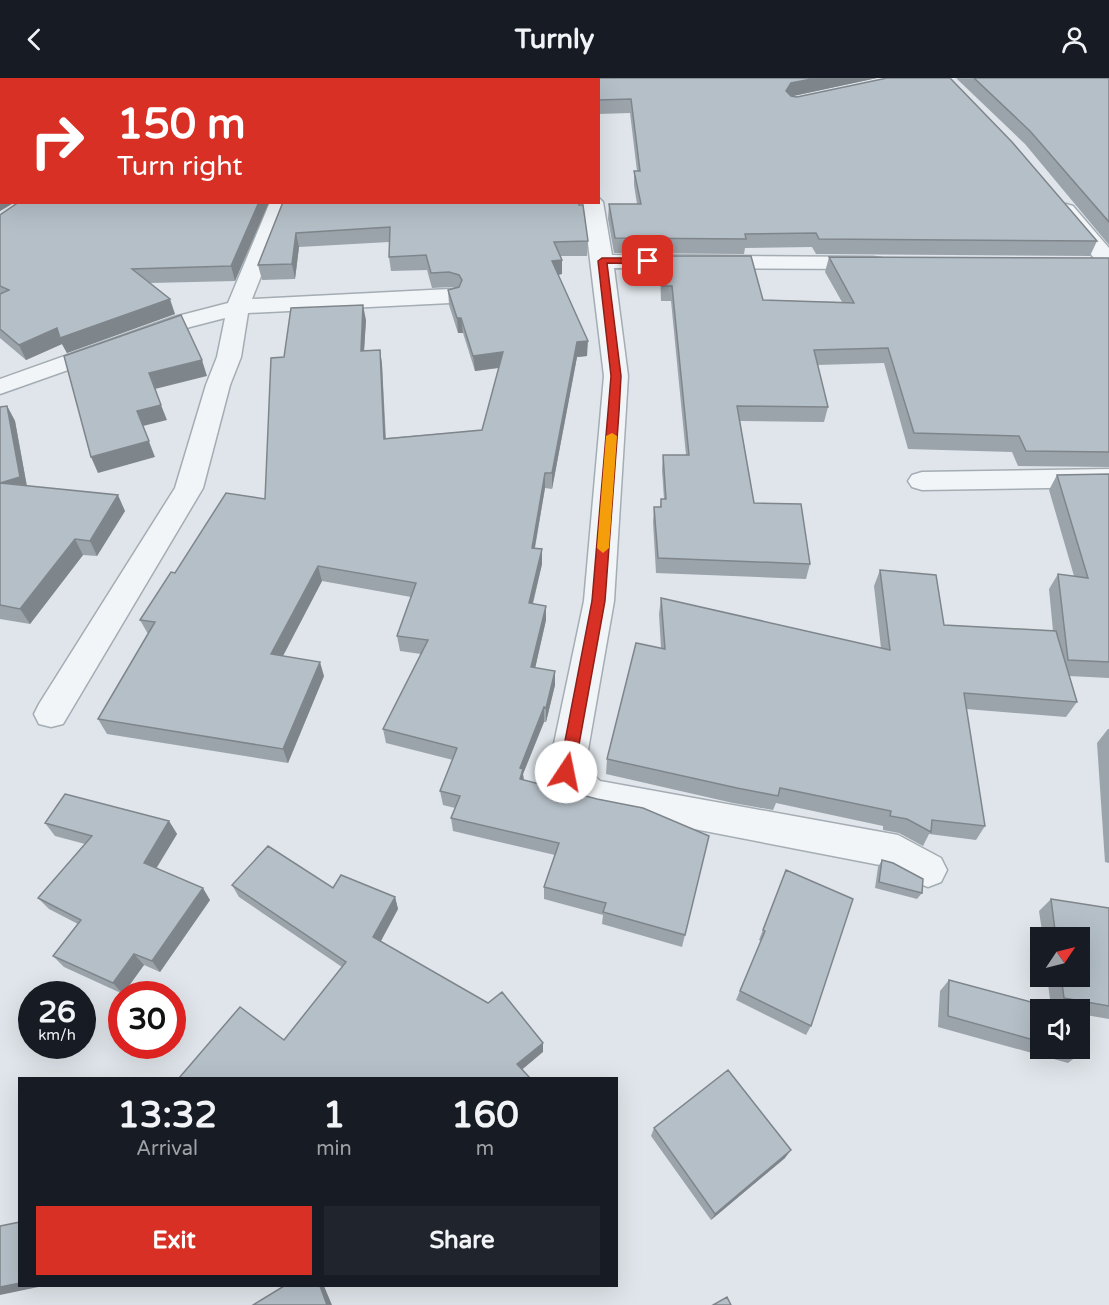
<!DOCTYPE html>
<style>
:root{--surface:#171b24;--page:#20242c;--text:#f1f3f6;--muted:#9ea1a6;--accent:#d93025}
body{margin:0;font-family:"Varela Round",sans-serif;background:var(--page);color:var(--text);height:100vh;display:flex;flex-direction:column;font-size:22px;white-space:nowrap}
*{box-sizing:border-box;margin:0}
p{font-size:20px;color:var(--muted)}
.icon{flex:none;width:33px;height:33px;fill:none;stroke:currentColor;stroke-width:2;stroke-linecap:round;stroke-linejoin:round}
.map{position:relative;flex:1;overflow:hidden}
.details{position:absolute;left:18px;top:999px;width:600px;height:210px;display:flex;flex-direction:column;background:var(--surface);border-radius:0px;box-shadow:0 6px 24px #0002}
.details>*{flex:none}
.top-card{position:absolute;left:0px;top:0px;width:600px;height:126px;box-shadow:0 6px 24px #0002;background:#d93025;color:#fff;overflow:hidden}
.needle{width:39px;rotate:55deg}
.fabs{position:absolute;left:1030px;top:849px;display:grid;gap:12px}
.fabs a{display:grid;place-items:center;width:60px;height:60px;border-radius:0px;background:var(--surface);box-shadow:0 6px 24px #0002;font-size:30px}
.speed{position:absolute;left:18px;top:903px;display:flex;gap:12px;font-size:30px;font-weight:700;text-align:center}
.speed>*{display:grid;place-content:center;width:78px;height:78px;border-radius:50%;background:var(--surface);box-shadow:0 6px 24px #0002;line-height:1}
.speed small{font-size:15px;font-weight:400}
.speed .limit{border:9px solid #d22;background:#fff;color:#111}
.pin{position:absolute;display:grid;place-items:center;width:51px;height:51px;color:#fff;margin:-26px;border-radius:12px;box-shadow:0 3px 9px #0006}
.me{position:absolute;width:66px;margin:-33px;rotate:11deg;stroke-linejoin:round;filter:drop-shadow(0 0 4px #0008)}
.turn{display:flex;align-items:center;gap:21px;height:126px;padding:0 18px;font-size:27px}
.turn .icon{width:78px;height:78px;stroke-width:2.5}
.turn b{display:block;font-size:42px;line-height:51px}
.eta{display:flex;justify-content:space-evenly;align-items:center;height:102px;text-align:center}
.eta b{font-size:36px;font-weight:700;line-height:42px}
.primary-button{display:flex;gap:12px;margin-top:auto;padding:12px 18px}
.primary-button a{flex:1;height:69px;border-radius:0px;background:var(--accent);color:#fff;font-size:24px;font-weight:700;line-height:69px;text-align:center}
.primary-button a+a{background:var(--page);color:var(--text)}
header{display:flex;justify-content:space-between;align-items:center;height:78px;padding:0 18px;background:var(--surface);font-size:27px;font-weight:700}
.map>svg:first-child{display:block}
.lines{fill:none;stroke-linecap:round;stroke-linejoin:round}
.street-casing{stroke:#a4adb4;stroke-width:3}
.street{fill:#f2f5f7;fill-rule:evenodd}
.wall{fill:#9ca4ab}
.shaded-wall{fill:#7f868b}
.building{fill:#b5bfc7;stroke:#7f868b;stroke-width:1.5}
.route{fill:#d93025;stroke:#8d1f18;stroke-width:1.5}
.slow{fill:#f59e0b}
</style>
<header><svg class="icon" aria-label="back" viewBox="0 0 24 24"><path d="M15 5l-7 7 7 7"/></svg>Turnly<svg class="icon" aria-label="person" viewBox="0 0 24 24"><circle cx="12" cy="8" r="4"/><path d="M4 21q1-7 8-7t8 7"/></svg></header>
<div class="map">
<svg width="1109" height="1227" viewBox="0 0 1109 1227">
<rect width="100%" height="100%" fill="#dfe5ea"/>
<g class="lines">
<defs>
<path id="street" d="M 598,119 L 603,124 L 612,177 L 873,179 L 881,180 L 884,185 L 881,190 L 873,191 L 614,190 L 628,298 L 614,523 L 585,689 L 600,703 L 898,757 L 941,780 L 947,792 L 941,804 L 928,809 L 915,804 L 890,789 L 591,731 C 573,725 557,711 548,694 L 584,523 L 604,298 L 583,124 L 598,124 Z
M 270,124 L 290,124 L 252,221 L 450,211 L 458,213 L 461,218 L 458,223 L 450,225 L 248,235 L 241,279 L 230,307 L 203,410 L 63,646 L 51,649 L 39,646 L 34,636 L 39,626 L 175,410 L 206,307 L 217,279 L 225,240 L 190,249 L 0,316 L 0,301 L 174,239 L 228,225 Z
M 1066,126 L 1073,128 L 1109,170 L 1109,190 L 1101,189 L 1056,132 L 1059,128 Z
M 1109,391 L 1109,409 L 922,412 L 912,409 L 908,403 L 912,397 L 922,394 Z"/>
</defs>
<use href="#street" class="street-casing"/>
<use href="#street" class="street"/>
</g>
<path class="wall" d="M 0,0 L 877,0 L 792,18 L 797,19 L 887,0 L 950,0 L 1012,64 L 1097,163 L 1090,178 L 816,176 L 812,169 L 745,170 L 744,176 L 614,175 L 608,141 L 609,126 L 637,126 L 634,107 L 634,93 L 637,93 L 630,35 L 598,36 L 598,2 L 2,2 L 2,124 L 15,124 L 0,133 Z
M 956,0 L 1109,0 L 1109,167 L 1025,66 Z
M 19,124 L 269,124 L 235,203 L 150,205 L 175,236 L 67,275 L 62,266 L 26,282 L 0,260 L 0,137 Z
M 283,124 L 588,163 L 587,178 L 560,178 L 562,182 L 562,196 L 558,197 L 587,278 L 577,279 L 552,411 L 545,410 L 535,470 L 542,486 L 533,526 L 546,528 L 546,542 L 535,590 L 555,593 L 555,607 L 546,644 L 544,644 L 523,696 L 524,702 L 709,758 L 682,869 L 602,846 L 603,837 L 544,821 L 544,809 L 555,777 L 453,753 L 451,740 L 455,730 L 443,727 L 440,713 L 453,682 L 386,665 L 383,651 L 421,576 L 400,573 L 397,558 L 411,519 L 322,503 L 283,578 L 324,598 L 288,685 L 107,656 L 98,641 L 148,556 L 140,542 L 175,495 L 265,421 L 284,279 L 366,242 L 364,273 L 380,272 L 382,287 L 386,360 L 482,352 L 499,290 L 475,293 L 463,255 L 458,255 L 449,227 L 448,212 L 455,210 L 450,209 L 432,210 L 427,192 L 391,193 L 389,179 L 389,164 L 299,169 L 295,201 L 262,202 L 258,187 Z
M 661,178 L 763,222 L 842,224 L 825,194 L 829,179 L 1109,180 L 1109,389 L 1018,388 L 1012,374 L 908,371 L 884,285 L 817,287 L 828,329 L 824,344 L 740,343 L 754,425 L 810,486 L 806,501 L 656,495 L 653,444 L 654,429 L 660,429 L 661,421 L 664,421 L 662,392 L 663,377 L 686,377 L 671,223 L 661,223 L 660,193 Z
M 7,328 L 15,343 L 27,408 L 125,433 L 97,478 L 83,477 L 30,546 L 0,541 L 0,329 Z
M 1109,396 L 1109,600 L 1069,598 L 1077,624 L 1066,639 L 966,631 L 985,748 L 976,762 L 929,756 L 923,768 L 899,755 L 883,752 L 883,748 L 776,725 L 773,732 L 733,725 L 606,696 L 607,681 L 661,570 L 659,536 L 661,520 L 881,570 L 874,508 L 880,492 L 944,547 L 1053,553 L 1049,511 L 1058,496 L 1074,498 L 1049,412 L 1057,397 Z
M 1108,651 L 1109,651 L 1109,785 L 1105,784 L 1097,665 Z
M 169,743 L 177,756 L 156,791 L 210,822 L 160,894 L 144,887 L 123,916 L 64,889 L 53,878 L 78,846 L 49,831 L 38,820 L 85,766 L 55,758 L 45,745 Z
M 882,782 L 922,815 L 917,821 L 875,810 L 878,789 Z
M 786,792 L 811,948 L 806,957 L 736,922 L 761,863 L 759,862 Z
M 232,807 L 333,810 L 395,819 L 398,831 L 381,863 L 543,965 L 543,974 L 284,962 L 342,889 L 239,819 Z
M 1051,821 L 1109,830 L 1109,941 L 1080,936 L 1080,932 L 1041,932 L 1041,970 L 1080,970 L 1081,975 L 1068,985 L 938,949 L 940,913 L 949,902 L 1051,929 L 1047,898 L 1080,898 L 1080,860 L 1043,860 L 1039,833 Z
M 654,1050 L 785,1080 L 711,1142 L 651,1058 Z"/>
<path class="shaded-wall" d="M 817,0 L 877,0 L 789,19 L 786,13 L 791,5 Z
M 2,114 L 2,124 L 15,124 L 0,133 L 0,115 Z
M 259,124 L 269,124 L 235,203 L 231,188 Z
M 296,155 L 299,169 L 295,201 L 292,186 Z
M 562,182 L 562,196 L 552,198 L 552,183 Z
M 170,221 L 175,236 L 67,275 L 62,266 L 26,282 L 19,267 L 57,250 Z
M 363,227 L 366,242 L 363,288 L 361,273 Z
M 457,240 L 461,240 L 463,255 L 458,255 Z
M 588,263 L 587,278 L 577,279 L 552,411 L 552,395 L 577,264 Z
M 380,272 L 382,287 L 386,376 L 384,361 Z
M 503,274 L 504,289 L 475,293 L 473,278 Z
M 202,282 L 207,298 L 155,311 L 149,295 Z
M 161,327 L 167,342 L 143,348 L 155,379 L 98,395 L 91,379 L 137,333 Z
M 7,328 L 15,343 L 28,415 L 0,407 Z
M 545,395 L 545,410 L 532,485 L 532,470 Z
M 118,417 L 125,433 L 97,478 L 90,463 Z
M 75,461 L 83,477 L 30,546 L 20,531 Z
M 542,471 L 542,486 L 529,540 L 529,525 Z
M 318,488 L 322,503 L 276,591 L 271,576 Z
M 546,528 L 546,542 L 532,604 L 531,589 Z
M 320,584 L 324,598 L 288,685 L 283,671 Z
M 555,593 L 555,607 L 546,644 L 546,630 Z
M 544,629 L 544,644 L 523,696 L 524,704 L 520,715 L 520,690 Z
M 169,743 L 177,756 L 152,797 L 144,785 Z
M 203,810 L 210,822 L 160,894 L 152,883 Z
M 395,819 L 398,831 L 377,870 L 373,859 Z
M 134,876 L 144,887 L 123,916 L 113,905 Z
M 543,965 L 543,974 L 518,995 L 517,986 Z
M 791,1072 L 785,1080 L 711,1142 L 715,1136 Z
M 20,1205 L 20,1208 L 43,1208 L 0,1217 L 0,1209 Z
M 320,1208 L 324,1208 L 332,1227 L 327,1227 Z"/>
<path class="building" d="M 0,0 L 817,0 L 791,5 L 786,13 L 791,18 L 797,19 L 887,0 L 950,0 L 1012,64 L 1097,163 L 819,161 L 816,155 L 745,156 L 746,161 L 615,160 L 609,126 L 641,126 L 634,93 L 640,93 L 631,21 L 598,22 L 598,2 L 2,2 L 2,114 L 0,115 Z
M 974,0 L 1109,0 L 1109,144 L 1030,53 Z
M 19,124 L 259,124 L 231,188 L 132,191 L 170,221 L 60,260 L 57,250 L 19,267 L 0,251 L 0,216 L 9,212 L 0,208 L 0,137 Z
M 283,124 L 578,124 L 579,127 L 583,127 L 588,163 L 554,164 L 562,182 L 552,183 L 588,263 L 577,264 L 552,395 L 545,395 L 532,470 L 542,471 L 529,525 L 546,528 L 531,589 L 555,593 L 546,630 L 544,629 L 520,690 L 523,691 L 520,701 L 597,721 L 643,730 L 709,758 L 685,857 L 603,834 L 606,825 L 544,809 L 559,765 L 451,740 L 460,718 L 440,713 L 457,670 L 383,651 L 428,562 L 397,558 L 416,505 L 318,488 L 271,576 L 320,584 L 283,671 L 98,641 L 155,544 L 140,542 L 171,494 L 175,495 L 226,415 L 265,421 L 271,280 L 284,279 L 291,230 L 363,227 L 361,273 L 380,272 L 384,361 L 482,352 L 503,274 L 473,278 L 461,240 L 457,240 L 448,212 L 459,209 L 462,202 L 459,197 L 449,194 L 431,195 L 426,177 L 389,179 L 390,149 L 296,155 L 292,186 L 258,187 Z
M 661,178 L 751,178 L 763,222 L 854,225 L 829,179 L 1109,180 L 1109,374 L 1026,373 L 1019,358 L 914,355 L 888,270 L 814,272 L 828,329 L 737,328 L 754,425 L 801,426 L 810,486 L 658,480 L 654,429 L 661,429 L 661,421 L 666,421 L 663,377 L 689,377 L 672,208 L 662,208 Z
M 181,237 L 202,282 L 149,295 L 161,327 L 137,333 L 149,363 L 91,379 L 64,278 Z
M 7,328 L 20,399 L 0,405 L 0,329 Z
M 1109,396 L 1109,584 L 1068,582 L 1058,496 L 1088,500 L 1057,397 Z
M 0,405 L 118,417 L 90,463 L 75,461 L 20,531 L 0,527 Z
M 880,492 L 936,497 L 944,547 L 1056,553 L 1077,624 L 964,615 L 985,748 L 932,742 L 931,754 L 907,741 L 890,738 L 891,733 L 780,710 L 778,718 L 737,710 L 607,681 L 636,565 L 665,571 L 661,520 L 890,572 Z
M 65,716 L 169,743 L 144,785 L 203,810 L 152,883 L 134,876 L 113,905 L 53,878 L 81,842 L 38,820 L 92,758 L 45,745 Z
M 268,768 L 333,810 L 341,797 L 395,819 L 373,859 L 488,925 L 502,914 L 543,965 L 517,986 L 530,1000 L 179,1000 L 240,929 L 284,962 L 346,884 L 232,807 Z
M 882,782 L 893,785 L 923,801 L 922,815 L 879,804 Z
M 786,792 L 853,821 L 811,948 L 740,913 L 765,853 L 763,852 Z
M 1051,821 L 1109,830 L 1109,928 L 1064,920 L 1061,898 L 1080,898 L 1080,860 L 1056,860 Z
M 949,902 L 1061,932 L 1041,932 L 1041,964 L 948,938 Z
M 1080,966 L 1081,975 L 1064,970 L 1080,970 Z
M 728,992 L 791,1072 L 715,1136 L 654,1050 Z
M 20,1144 L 20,1205 L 0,1209 L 0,1148 Z
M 284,1208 L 320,1208 L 327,1227 L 253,1227 Z
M 727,1219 L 731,1227 L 713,1227 Z"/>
<path class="route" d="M 602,180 L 648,180 L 653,183 L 648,186 L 607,185 L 621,298 L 619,334 L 605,523 L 574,694 L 571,698 L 561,698 L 559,694 L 592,523 L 608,334 L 611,298 L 598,183 Z"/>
<path class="slow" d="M 612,355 L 617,358 L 609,470 L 603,475 L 597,470 L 606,358 Z"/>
</svg>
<div class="fabs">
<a><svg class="needle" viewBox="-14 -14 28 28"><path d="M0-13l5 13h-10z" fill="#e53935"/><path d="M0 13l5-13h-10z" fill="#9ea1a6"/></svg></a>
<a><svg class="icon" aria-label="sound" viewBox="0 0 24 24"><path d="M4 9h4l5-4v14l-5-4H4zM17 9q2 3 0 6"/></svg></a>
</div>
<div class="speed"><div>26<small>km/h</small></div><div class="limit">30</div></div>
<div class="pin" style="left:648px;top:183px;background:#d93025"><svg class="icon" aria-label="arrive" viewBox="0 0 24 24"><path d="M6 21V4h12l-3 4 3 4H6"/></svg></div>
<svg class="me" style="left:566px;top:694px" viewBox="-20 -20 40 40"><circle r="19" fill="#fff"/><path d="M0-13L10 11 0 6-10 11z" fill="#d93025"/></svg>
<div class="top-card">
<div class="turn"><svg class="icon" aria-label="right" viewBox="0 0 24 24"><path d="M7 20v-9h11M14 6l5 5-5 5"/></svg><div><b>150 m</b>Turn right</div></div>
</div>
<section class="details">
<div class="eta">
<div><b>13:32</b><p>Arrival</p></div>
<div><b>1</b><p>min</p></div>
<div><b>160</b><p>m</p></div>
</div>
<div class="primary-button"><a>Exit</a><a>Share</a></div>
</section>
</div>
